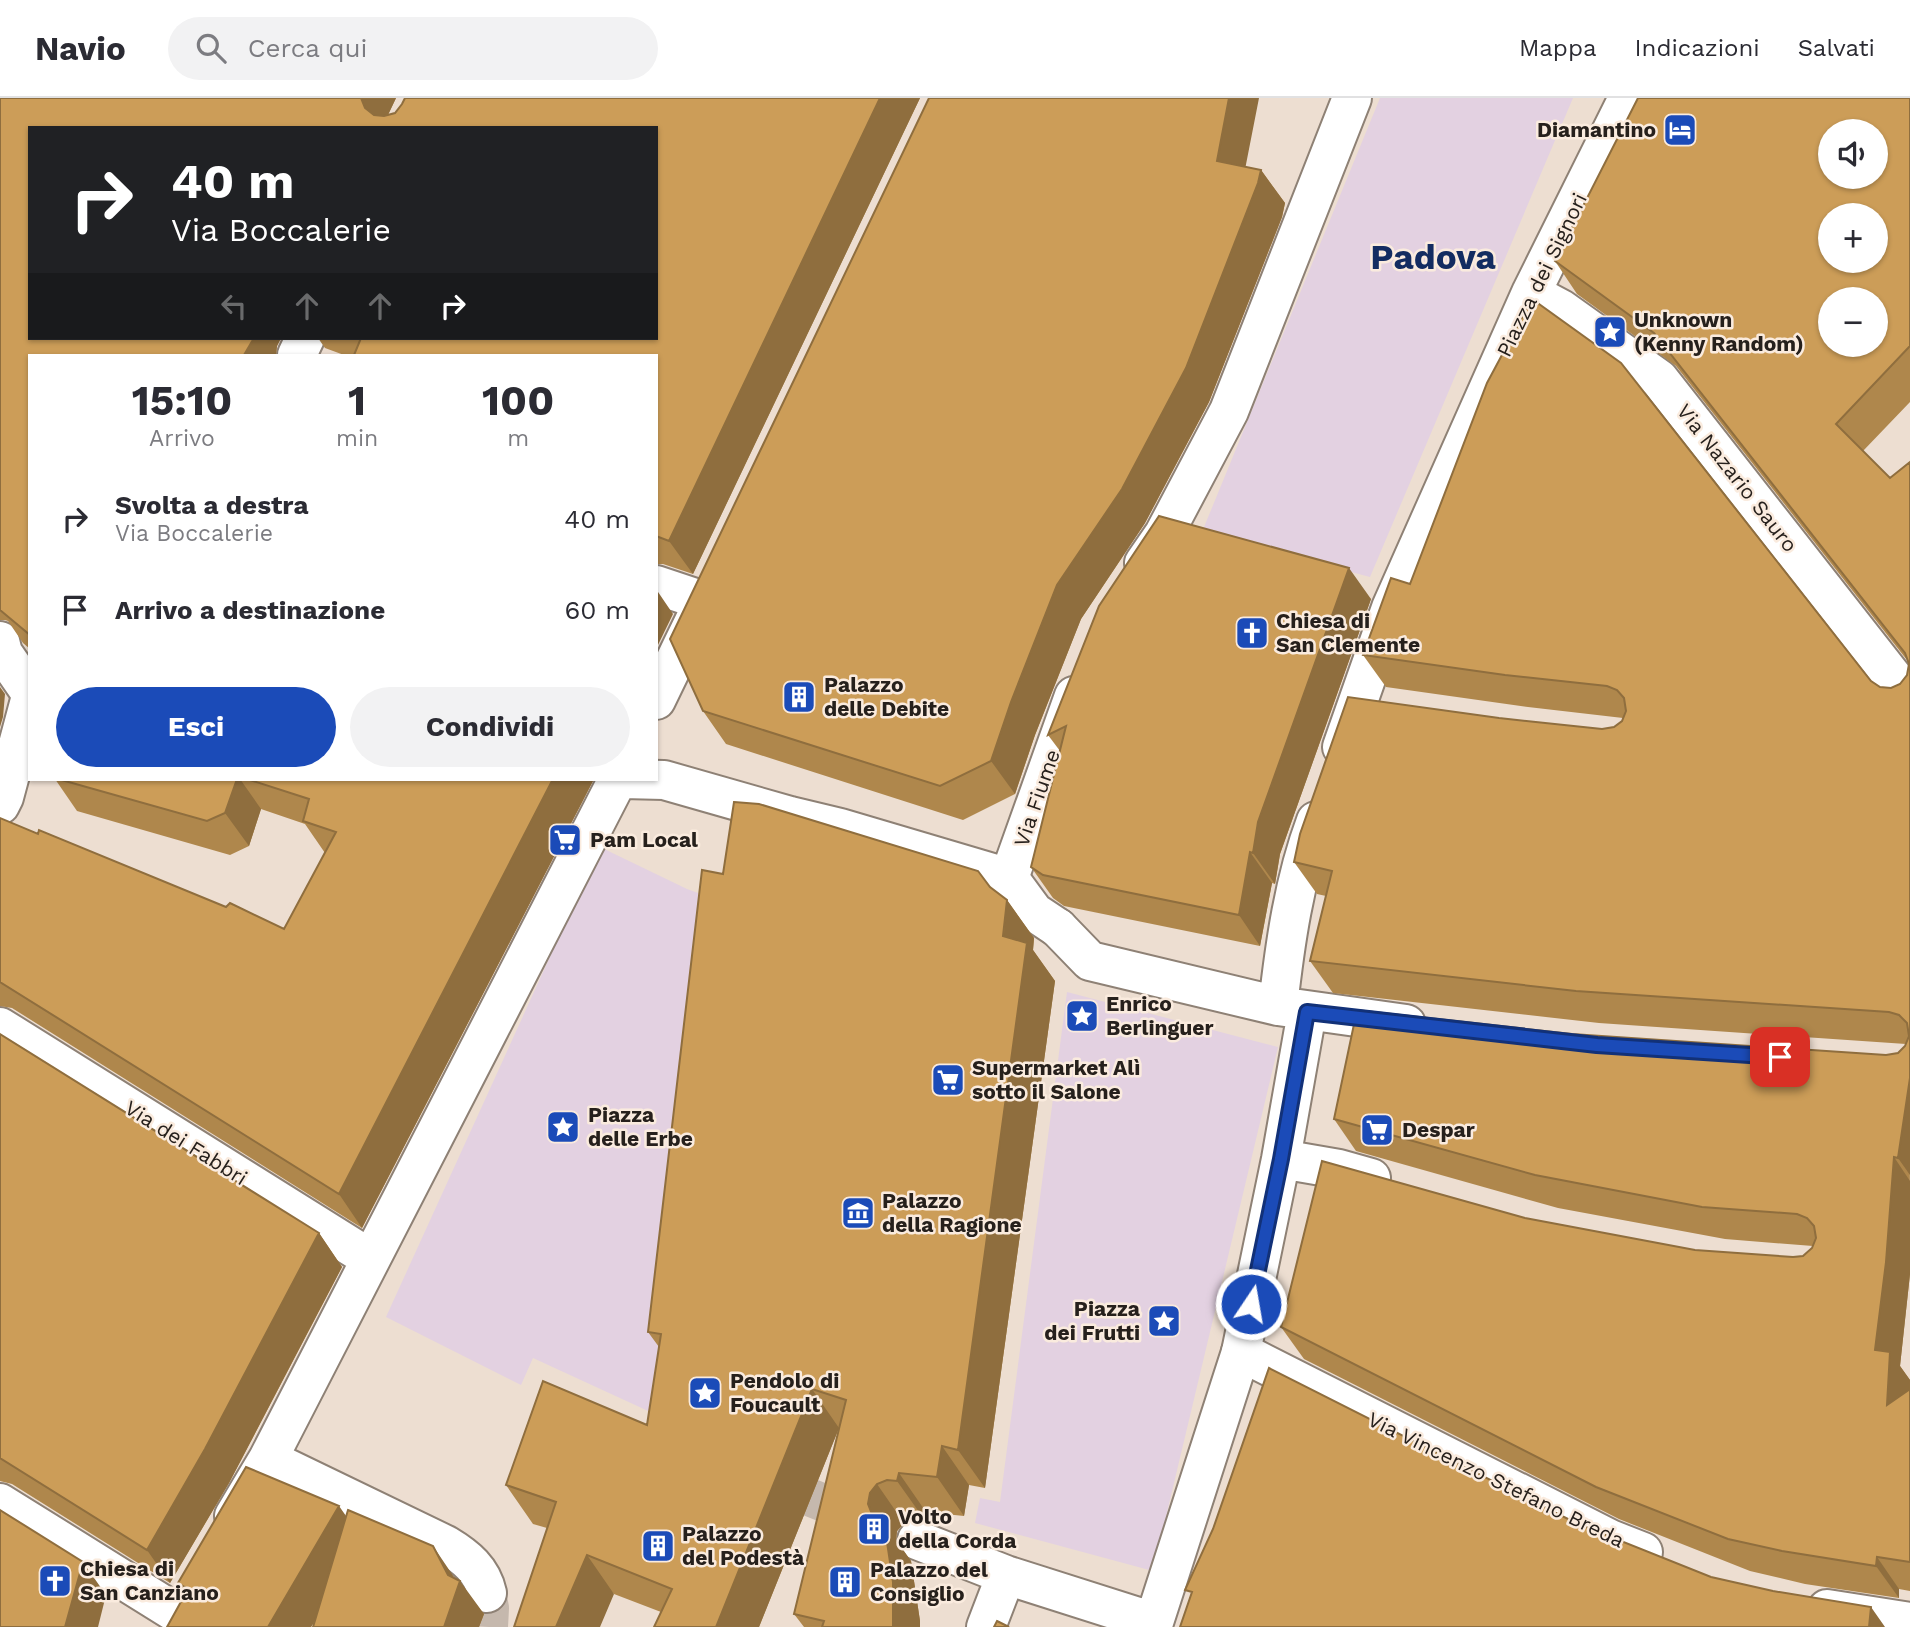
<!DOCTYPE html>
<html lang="it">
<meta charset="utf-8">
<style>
:root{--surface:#fff;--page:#f2f2f3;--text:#2b2b33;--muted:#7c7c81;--line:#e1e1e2;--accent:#1b4bb8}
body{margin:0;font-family:"Work Sans",sans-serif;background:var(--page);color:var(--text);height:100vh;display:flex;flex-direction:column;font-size:26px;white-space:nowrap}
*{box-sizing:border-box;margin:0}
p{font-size:23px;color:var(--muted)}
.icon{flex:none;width:38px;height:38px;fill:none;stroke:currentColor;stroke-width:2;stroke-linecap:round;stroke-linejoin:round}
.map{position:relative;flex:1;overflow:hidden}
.details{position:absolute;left:28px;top:256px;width:630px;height:427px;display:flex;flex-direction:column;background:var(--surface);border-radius:0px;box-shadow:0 2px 5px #0004}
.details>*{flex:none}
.hud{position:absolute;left:28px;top:28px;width:630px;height:214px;border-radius:0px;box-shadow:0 2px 5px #0004;background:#202124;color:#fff;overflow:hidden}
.fabs{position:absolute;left:1818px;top:21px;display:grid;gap:14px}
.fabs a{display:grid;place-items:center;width:70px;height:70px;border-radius:50%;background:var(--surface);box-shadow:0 2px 5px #0004;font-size:35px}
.pin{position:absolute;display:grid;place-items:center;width:60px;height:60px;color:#fff;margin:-30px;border-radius:14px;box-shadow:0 4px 10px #0006}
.me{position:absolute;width:77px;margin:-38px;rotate:12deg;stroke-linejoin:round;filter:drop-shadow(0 0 5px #0008)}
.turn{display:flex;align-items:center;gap:24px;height:147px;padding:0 28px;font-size:32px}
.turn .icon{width:91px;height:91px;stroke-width:2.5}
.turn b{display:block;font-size:49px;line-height:60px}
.lanes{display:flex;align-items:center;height:66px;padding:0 28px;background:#0003;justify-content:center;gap:35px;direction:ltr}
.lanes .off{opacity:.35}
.eta{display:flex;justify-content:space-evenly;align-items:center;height:119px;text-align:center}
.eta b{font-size:42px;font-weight:700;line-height:49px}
.primary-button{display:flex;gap:14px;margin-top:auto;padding:14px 28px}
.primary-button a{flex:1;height:80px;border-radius:42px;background:var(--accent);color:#fff;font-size:28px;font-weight:700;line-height:80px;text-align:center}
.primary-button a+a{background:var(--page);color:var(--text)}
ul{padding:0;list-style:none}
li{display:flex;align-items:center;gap:21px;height:91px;padding:0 28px}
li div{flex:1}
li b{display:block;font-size:26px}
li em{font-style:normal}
header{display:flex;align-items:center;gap:42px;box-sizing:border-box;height:98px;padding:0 35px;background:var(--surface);border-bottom:2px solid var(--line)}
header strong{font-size:33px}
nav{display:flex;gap:38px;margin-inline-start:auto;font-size:24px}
.search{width:490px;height:63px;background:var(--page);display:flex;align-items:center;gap:18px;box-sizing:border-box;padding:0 24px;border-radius:38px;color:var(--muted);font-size:26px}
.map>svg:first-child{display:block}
.commercial{fill:#e3d1e1}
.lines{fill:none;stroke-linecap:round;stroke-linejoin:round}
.pedestrian-tunnel{stroke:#c5b8ad;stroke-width:38;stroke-dasharray:38 19;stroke-linecap:butt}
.minor-tunnel{stroke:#c5b8ad;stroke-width:38;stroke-dasharray:38 19;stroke-linecap:butt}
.pedestrian-casing{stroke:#8e8175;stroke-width:42}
.minor-casing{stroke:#8e8175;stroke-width:42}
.pedestrian{stroke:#fff;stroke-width:38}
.minor{stroke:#fff;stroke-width:38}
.wall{fill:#af874c}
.shaded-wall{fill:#8f6e3e}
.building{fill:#cc9d58;stroke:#8f6e3e;stroke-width:2;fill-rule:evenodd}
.route-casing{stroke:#123178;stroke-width:18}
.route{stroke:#1b4bb8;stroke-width:12}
.labels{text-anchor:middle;stroke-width:5;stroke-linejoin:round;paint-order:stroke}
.poi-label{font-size:21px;font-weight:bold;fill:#26201c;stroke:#faebde;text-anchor:start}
.street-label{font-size:21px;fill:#26201c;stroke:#faebde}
.town-label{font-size:35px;font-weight:bold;fill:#132c61;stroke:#faebde}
</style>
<header>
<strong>Navio</strong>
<div class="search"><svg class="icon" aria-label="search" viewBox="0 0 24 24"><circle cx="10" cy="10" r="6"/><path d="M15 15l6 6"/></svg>Cerca qui</div>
<nav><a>Mappa</a><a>Indicazioni</a><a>Salvati</a></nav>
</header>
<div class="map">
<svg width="1910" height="1529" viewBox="0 0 1910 1529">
<rect width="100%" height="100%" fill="#edded1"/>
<path class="commercial" d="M 1380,0 L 1573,0 L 1370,479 L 1202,434 Z
M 600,749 L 687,791 L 726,805 L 659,1318 L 533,1260 L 521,1287 L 386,1219 Z
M 1067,894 L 1278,949 L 1153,1473 L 975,1425 L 980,1400 L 1000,1404 Z"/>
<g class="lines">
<path class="pedestrian-tunnel" d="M 809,1399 L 917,1442"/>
<path class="minor-tunnel" d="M 487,1495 L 490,1510 L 489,1529"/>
<defs>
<path id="pedestrian" d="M 0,707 L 4,699 L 30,602
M 1009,780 L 1034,814 L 1058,830
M 917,1442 L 1006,1477 L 1154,1524 L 1241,1254
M 986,1529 L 1006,1477"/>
<path id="minor" d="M 1531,195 L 1561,211 L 1659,281 L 1910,601
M 297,257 L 305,240
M 1144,465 L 1164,436 L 1229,313 L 1352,0
M 656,487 L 704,503 L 656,602
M 0,543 L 3,555 L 30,594
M 1342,649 L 1391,510 L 1531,195 L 1628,0
M 623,681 L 664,682 L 790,718 L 840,730 L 1009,780 L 1074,598
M 1058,830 L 1090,863 L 1278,908 L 1406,926
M 1278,908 C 1285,845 1294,782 1316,723
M 1307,914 L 1281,1061 L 1241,1254 L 1610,1441 L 1643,1454
M 0,929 L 371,1161
M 1281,1061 L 1339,1071 L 1371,1080
M 268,1361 L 446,1447 C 466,1459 482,1472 487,1495
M 0,1405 L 178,1516
M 234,1418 L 268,1361 L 618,681
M 1827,1511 L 1910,1524"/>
</defs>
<use href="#pedestrian" class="pedestrian-casing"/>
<use href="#minor" class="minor-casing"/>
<use href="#pedestrian" class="pedestrian"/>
<use href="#minor" class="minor"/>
</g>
<path class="wall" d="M 0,0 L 396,0 L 388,17 L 395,15 L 402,6 L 405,0 L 920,0 L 693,476 L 663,466 L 656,466 L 656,257 L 344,257 L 325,250 L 318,240 L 656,240 L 656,30 L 30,30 L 30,240 L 281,240 L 277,248 L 276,257 L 30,257 L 30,551 L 23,545 L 8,523 L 5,522 L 0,522 Z
M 1910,0 L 1910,304 L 1863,353 L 1890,380 L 1909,364 L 1910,1176 L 1900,1268 L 1910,1282 L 1910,1493 L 1899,1491 L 1899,1500 L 1805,1486 L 1750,1473 L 1619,1421 L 1304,1261 L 1281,1229 L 1525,1120 L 1695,1152 L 1793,1159 L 1803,1158 L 1812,1150 L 1813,1148 L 1725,1141 L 1558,1110 L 1356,1053 L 1334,1021 L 1572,936 L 1886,957 L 1898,955 L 1905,948 L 1906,946 L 1599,925 L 1333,895 L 1310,863 L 1326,798 L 1317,796 L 1294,764 L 1499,620 L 1602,631 L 1614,629 L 1622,623 L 1623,620 L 1528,609 L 1386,589 L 1363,557 L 1410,486 L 1871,583 L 1880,589 L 1891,590 L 1900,586 L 1907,577 L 1909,566 L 1907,562 L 1676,268 L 1577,196 L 1555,163 Z
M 1246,69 L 1261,72 L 1285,105 L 1282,119 L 1209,304 L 1145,425 L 1081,521 L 1035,637 L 1015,696 L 963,722 L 726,646 L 703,613 Z
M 1159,418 L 1371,501 L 1280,756 L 1275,786 L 1272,785 L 1260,848 L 1064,808 L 1053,800 L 1031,769 L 1060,653 L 1048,637 Z
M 55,681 L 594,681 L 362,1130 L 12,910 L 0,908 L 0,720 L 38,736 L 284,831 L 325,755 L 305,726 L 261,711 L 249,748 L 230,757 L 77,713 Z
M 723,776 L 990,789 L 1007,802 L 1034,840 L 1033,852 L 1055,883 L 985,1390 L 969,1387 L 964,1418 L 926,1414 L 924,1421 L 914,1420 L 904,1425 L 897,1433 L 896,1442 L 911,1463 L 920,1523 L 920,1529 L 804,1529 L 794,1516 L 839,1330 L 759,1529 L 654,1529 L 661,1514 L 614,1496 L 547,1430 L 533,1426 L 506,1387 L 647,1327 L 659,1249 L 648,1234 Z
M 0,936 L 319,1135 L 342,1169 L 229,1385 L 170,1485 L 12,1386 L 0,1383 Z
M 346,1418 L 455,1480 L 484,1516 L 479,1529 L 313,1529 L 315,1523 L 311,1529 L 167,1529 L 186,1495 L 178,1485 Z"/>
<path class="shaded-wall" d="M 361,0 L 396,0 L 386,21 L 385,30 L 365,10 Z
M 880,0 L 920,0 L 693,476 L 669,443 Z
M 1229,0 L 1259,0 L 1240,97 L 1217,63 Z
M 1261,72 L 1285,105 L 1282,119 L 1209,304 L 1145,425 L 1081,521 L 1035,637 L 1015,696 L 991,663 L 1011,604 L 1057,487 Z
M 254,240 L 281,240 L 277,248 L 276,257 L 244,257 Z
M 1349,470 L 1371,501 L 1280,756 L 1275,786 L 1253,755 L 1258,724 Z
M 656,491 L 673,516 L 656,551 Z
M 0,589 L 5,596 L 3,619 L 0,629 Z
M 237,681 L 240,681 L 261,711 L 249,748 L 225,715 Z
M 553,681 L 594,681 L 362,1130 L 339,1096 Z
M 1250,754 L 1272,785 L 1260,848 L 1239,817 Z
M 1007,802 L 1034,840 L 1033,852 L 1055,883 L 985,1390 L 958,1352 Z
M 1910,980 L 1910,1077 L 1898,1060 Z
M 1894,1059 L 1910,1083 L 1910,1176 L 1900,1268 L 1910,1282 L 1910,1331 L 1887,1307 L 1875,1252 Z
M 319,1135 L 342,1169 L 229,1385 L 170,1485 L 147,1452 Z
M 812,1291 L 839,1330 L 759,1529 L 716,1529 Z
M 942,1348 L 969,1387 L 964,1418 L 937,1379 Z
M 899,1375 L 926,1414 L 924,1421 L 897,1383 Z
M 877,1386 L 904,1425 L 897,1433 L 896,1442 L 911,1463 L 920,1523 L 920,1529 L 893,1529 L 872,1416 L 868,1406 L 870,1395 Z
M 339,1408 L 363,1442 L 311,1529 L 268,1529 Z
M 433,1448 L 456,1482 L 460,1483 L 484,1516 L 479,1529 L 444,1529 L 448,1477 Z
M 587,1457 L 614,1496 L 600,1529 L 556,1529 Z
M 1877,1459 L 1899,1491 L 1899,1500 L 1876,1468 Z
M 83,1464 L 106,1497 L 98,1529 L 65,1529 Z
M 1871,1509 L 1885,1529 L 1869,1529 Z"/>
<path class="building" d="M 0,0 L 361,0 L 365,10 L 374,17 L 384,18 L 395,15 L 402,6 L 405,0 L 880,0 L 669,443 L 656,438 L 656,257 L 354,257 L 361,240 L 656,240 L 656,30 L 30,30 L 30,240 L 254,240 L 244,257 L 30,257 L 30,537 L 0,512 Z
M 929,0 L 1229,0 L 1217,63 L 1261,72 L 1258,85 L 1186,270 L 1122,391 L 1057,487 L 1011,604 L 991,663 L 940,688 L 703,613 L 670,541 Z
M 1638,0 L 1910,0 L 1910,248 L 1836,326 L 1890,380 L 1910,364 L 1910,980 L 1898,1060 L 1894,1059 L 1886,1164 L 1875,1252 L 1890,1254 L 1887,1307 L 1910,1291 L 1910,1464 L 1877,1459 L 1876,1468 L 1782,1453 L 1728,1441 L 1596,1389 L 1281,1229 L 1322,1063 L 1525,1120 L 1695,1152 L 1793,1159 L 1803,1158 L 1812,1150 L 1816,1140 L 1814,1128 L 1807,1120 L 1797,1116 L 1702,1109 L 1535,1077 L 1334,1021 L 1357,912 L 1572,936 L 1886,957 L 1898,955 L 1905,948 L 1909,938 L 1907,925 L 1899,917 L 1889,914 L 1576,893 L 1310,863 L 1332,773 L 1294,764 L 1300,736 L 1348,599 L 1499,620 L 1602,631 L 1614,629 L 1622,623 L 1626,613 L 1624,600 L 1617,592 L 1607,588 L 1505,577 L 1363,557 L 1391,480 L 1410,486 L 1487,285 L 1532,201 L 1621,265 L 1871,583 L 1880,589 L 1891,590 L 1900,586 L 1907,577 L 1909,566 L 1905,555 L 1654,235 L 1555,163 ZM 1830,33 L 1876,33 L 1876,79 L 1830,79 ZM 1830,117 L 1876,117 L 1876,163 L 1830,163 ZM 1830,201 L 1876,201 L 1876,247 L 1830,247 Z
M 1159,418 L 1349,470 L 1258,724 L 1253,755 L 1250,754 L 1239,817 L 1043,777 L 1031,769 L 1066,628 L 1048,637 L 1099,508 Z
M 58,681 L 237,681 L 225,715 L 207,723 Z
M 247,681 L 553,681 L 339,1096 L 0,884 L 0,720 L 38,736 L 39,732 L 226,809 L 230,805 L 284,831 L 336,734 L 303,723 L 309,701 Z
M 734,704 L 759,706 L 978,773 L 990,789 L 1007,802 L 1003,838 L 1027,845 L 958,1352 L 942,1348 L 937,1379 L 899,1375 L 897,1383 L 887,1382 L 877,1386 L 870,1395 L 868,1406 L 872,1416 L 884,1424 L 893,1484 L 893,1529 L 822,1529 L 824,1523 L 794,1516 L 846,1302 L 812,1291 L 716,1529 L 654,1529 L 672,1491 L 587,1457 L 556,1529 L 514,1529 L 556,1404 L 506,1387 L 543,1283 L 647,1327 L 661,1236 L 648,1234 L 702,772 L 723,776 Z
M 0,936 L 319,1135 L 205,1351 L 147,1452 L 0,1360 Z
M 1269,1270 L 1576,1425 L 1711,1479 L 1773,1493 L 1871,1509 L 1869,1529 L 1180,1529 L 1192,1494 L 1185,1492 L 1213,1431 Z
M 246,1369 L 339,1408 L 268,1529 L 167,1529 L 188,1491 L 178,1485 Z
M 0,1412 L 83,1464 L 65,1529 L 0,1529 Z
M 348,1412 L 433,1448 L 448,1477 L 460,1483 L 444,1529 L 313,1529 Z
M 997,1523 L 1009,1529 L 994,1529 Z"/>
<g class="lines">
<defs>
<path id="route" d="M 1251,1206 L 1281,1061 L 1307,914 L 1597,947 L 1780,959"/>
</defs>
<use href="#route" class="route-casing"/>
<use href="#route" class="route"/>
</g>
<defs>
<symbol id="hotel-square" viewBox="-11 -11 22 22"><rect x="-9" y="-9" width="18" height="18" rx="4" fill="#1b4bb8" stroke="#faebde"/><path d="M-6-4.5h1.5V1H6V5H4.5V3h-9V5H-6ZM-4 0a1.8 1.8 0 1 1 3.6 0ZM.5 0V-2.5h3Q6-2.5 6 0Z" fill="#fff"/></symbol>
<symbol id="sight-square" viewBox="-11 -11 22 22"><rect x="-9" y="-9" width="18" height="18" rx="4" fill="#1b4bb8" stroke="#faebde"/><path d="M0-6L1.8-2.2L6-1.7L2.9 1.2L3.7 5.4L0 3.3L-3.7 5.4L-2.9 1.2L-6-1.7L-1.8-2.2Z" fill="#fff"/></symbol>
<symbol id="church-square" viewBox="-11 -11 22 22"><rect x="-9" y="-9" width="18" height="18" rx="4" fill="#1b4bb8" stroke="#faebde"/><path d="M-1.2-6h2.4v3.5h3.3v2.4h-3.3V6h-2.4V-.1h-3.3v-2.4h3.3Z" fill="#fff"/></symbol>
<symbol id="building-square" viewBox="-11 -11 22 22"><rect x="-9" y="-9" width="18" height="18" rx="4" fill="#1b4bb8" stroke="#faebde"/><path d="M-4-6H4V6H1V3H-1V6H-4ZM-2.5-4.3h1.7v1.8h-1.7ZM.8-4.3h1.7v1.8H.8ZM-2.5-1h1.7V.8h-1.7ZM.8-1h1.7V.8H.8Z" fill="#fff"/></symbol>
<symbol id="supermarket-square" viewBox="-11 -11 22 22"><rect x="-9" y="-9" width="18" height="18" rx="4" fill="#1b4bb8" stroke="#faebde"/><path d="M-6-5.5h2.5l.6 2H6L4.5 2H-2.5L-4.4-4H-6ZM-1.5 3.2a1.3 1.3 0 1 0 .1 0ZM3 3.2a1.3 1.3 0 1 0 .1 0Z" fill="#fff"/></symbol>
<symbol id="museum-square" viewBox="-11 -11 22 22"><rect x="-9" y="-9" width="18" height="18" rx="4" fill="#1b4bb8" stroke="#faebde"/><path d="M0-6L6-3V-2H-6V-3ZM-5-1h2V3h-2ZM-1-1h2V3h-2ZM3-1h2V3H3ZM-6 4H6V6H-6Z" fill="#fff"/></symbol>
</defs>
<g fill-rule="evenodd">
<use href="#hotel-square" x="1661" y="13" width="38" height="38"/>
<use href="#sight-square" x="1591" y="215" width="38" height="38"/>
<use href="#church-square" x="1233" y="516" width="38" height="38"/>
<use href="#building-square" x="780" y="580" width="38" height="38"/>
<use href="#supermarket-square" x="546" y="723" width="38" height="38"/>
<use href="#sight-square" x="1063" y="899" width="38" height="38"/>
<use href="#supermarket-square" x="929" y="963" width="38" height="38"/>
<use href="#sight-square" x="544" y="1010" width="38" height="38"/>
<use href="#supermarket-square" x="1358" y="1013" width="38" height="38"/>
<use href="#museum-square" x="839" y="1096" width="38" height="38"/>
<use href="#sight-square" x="1145" y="1204" width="38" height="38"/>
<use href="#sight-square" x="686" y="1276" width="38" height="38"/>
<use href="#building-square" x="855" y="1412" width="38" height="38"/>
<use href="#building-square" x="639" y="1429" width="38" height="38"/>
<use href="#church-square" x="36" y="1464" width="38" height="38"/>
<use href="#building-square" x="826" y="1465" width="38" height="38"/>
</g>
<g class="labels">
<g class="poi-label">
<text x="1656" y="39" text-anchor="end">Diamantino</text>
<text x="1634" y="229">Unknown<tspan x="1634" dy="24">(Kenny Random)</tspan></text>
<text x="1276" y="530">Chiesa di<tspan x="1276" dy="24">San Clemente</tspan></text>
<text x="824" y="594">Palazzo<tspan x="824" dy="24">delle Debite</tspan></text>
<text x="590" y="749">Pam Local</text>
<text x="1106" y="913">Enrico<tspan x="1106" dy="24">Berlinguer</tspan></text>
<text x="972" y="977">Supermarket Alì<tspan x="972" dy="24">sotto il Salone</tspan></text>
<text x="588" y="1024">Piazza<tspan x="588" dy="24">delle Erbe</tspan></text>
<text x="1402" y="1039">Despar</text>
<text x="882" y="1110">Palazzo<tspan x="882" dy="24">della Ragione</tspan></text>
<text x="1140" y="1218" text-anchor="end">Piazza<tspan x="1140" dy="24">dei Frutti</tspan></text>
<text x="730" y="1290">Pendolo di<tspan x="730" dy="24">Foucault</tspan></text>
<text x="898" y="1426">Volto<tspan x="898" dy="24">della Corda</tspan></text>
<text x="682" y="1443">Palazzo<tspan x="682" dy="24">del Podestà</tspan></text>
<text x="80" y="1478">Chiesa di<tspan x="80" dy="24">San Canziano</tspan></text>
<text x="870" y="1479">Palazzo del<tspan x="870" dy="24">Consiglio</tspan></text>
</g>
<g class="street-label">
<text transform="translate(1542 177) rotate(-64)" y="7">Piazza dei Signori</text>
<text transform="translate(1737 380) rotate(52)" y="7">Via Nazario Sauro</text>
<text transform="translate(1037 700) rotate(-71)" y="7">Via Fiume</text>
<text transform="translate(186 1045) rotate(32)" y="7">Via dei Fabbri</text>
<text transform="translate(1496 1382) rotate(26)" y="7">Via Vincenzo Stefano Breda</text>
</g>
<g class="town-label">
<text x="1433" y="171">Padova</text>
</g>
</g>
</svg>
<div class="fabs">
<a><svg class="icon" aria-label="sound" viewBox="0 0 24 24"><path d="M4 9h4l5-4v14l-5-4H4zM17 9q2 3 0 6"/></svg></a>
<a>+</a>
<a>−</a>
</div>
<div class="pin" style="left:1780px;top:959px;background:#d93025"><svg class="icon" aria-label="arrive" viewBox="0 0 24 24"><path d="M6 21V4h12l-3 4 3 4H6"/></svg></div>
<svg class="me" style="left:1251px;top:1206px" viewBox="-20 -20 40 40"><circle r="17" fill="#1b4bb8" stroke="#fff" stroke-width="3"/><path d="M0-11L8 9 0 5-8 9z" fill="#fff"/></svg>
<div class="hud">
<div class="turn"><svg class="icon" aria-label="right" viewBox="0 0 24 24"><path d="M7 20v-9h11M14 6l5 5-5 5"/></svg><div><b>40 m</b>Via Boccalerie</div></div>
<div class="lanes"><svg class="icon off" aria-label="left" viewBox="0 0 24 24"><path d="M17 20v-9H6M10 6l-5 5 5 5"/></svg><svg class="icon off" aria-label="ahead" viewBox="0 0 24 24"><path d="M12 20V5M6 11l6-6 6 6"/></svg><svg class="icon off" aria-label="ahead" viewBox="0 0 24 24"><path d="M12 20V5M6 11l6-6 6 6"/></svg><svg class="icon" aria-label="right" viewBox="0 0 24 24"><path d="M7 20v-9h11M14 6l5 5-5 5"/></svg></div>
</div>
<section class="details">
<div class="eta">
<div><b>15:10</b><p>Arrivo</p></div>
<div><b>1</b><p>min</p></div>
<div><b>100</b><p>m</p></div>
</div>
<ul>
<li><svg class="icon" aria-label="right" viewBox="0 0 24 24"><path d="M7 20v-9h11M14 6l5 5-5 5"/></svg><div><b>Svolta a destra</b><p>Via Boccalerie</p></div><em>40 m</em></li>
<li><svg class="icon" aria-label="arrive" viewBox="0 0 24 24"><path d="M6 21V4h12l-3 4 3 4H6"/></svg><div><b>Arrivo a destinazione</b></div><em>60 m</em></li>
</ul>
<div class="primary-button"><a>Esci</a><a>Condividi</a></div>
</section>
</div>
